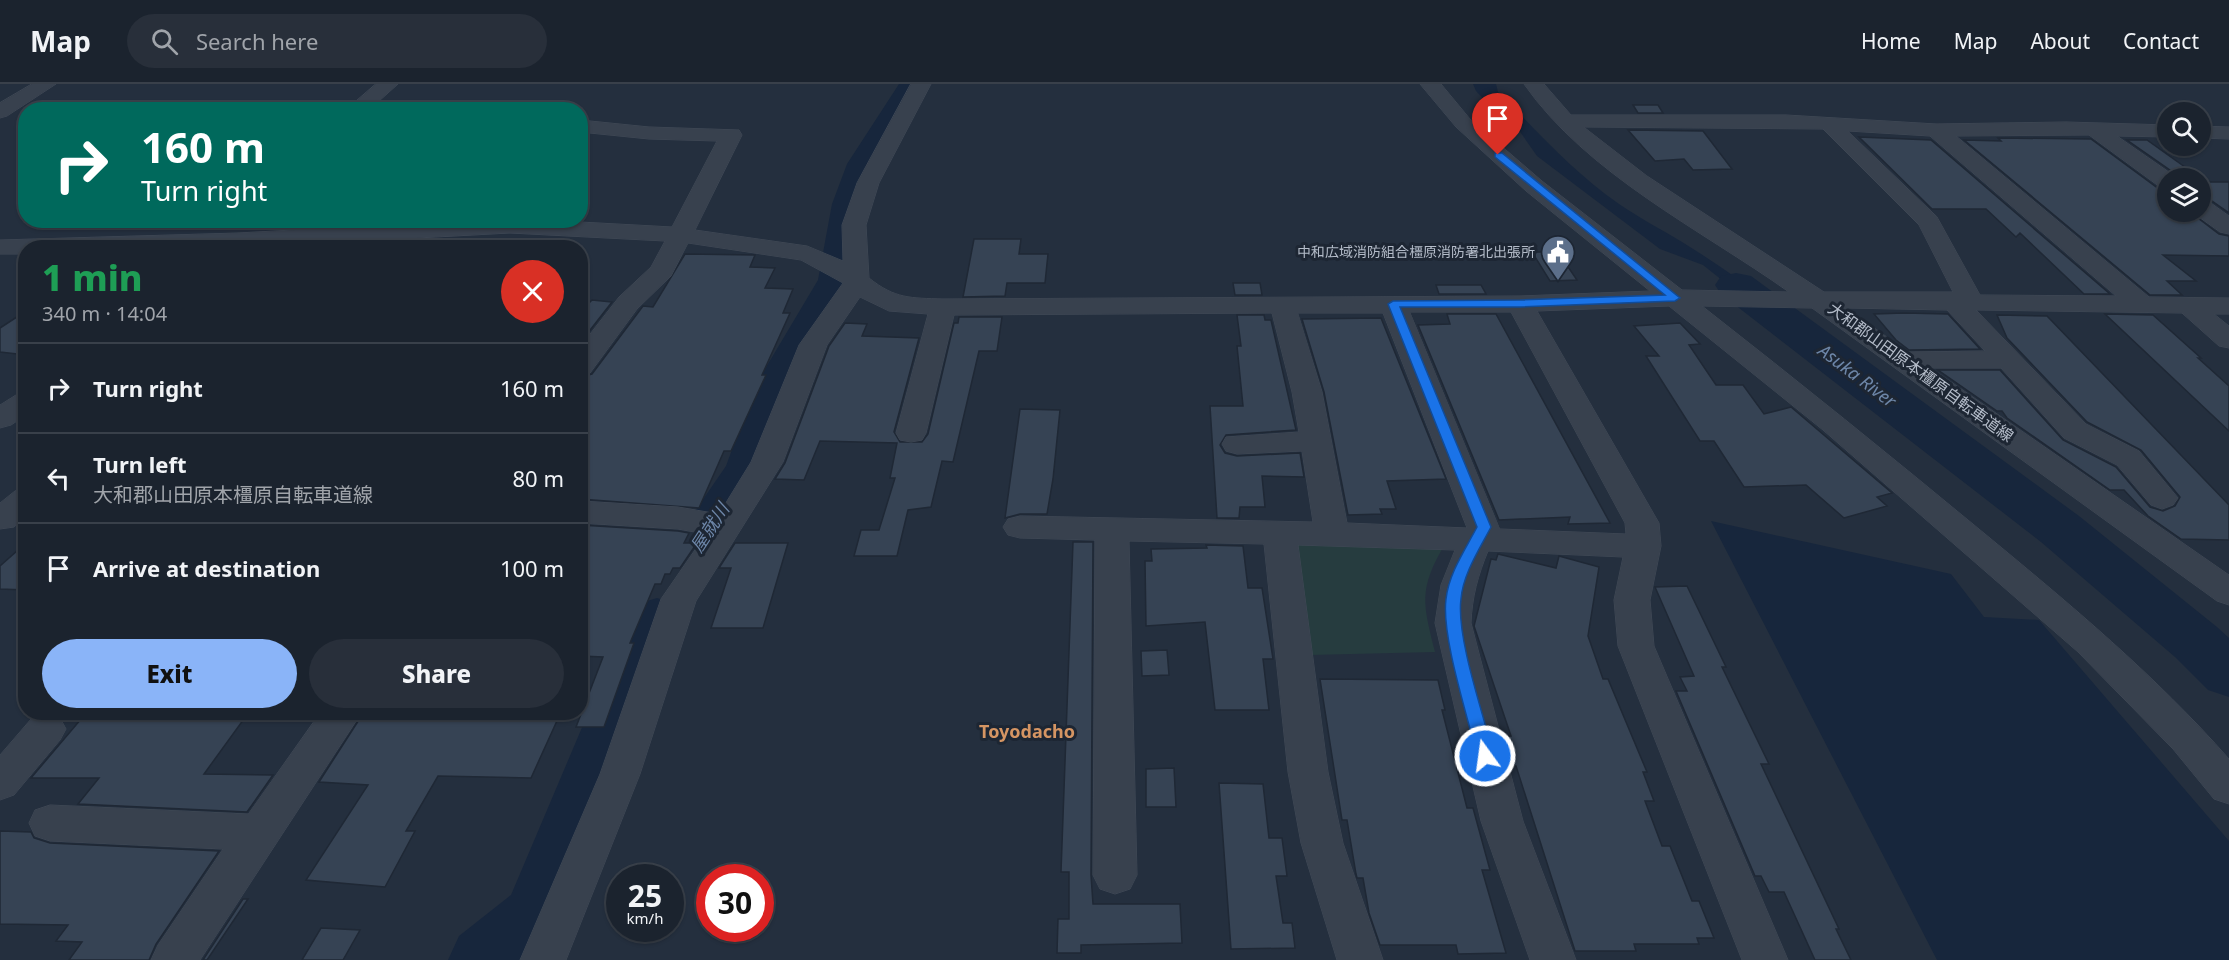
<!DOCTYPE html>
<meta charset="utf-8">
<style>
:root{--surface:#1b232e;--page:#282f3a;--text:#f1f3f6;--muted:#a0a4aa;--line:#39404a;--accent:#8ab4f8}
body{margin:0;font-family:"Noto Sans","Noto Sans JP",sans-serif;background:var(--page);color:var(--text);height:100vh;display:flex;flex-direction:column;font-size:22px;white-space:nowrap}
*{box-sizing:border-box;margin:0}
p{font-size:20px;color:var(--muted)}
.icon{flex:none;width:33px;height:33px;fill:none;stroke:currentColor;stroke-width:2;stroke-linecap:round;stroke-linejoin:round}
.map{position:relative;flex:1;overflow:hidden}
.side{position:absolute;left:18px;top:156px;width:570px;height:480px;display:flex;flex-direction:column;background:var(--surface);border-radius:24px;box-shadow:0 2px 4px #0004,0 0 0 2px var(--line)}
.side>*{flex:none}
.guide{position:absolute;left:18px;top:18px;width:570px;height:126px;border-radius:24px;box-shadow:0 2px 4px #0004,0 0 0 2px var(--line);background:#00695c;color:#fff;overflow:hidden}
.buttons{position:absolute;left:2157px;top:18px;display:grid;gap:12px}
.buttons a{display:grid;place-items:center;width:54px;height:54px;border-radius:50%;background:var(--surface);box-shadow:0 2px 4px #0004,0 0 0 2px var(--line);font-size:30px}
.speed{position:absolute;left:606px;top:780px;display:flex;gap:12px;font-size:30px;font-weight:700;text-align:center}
.speed>*{display:grid;place-content:center;width:78px;height:78px;border-radius:50%;background:var(--surface);box-shadow:0 2px 4px #0004,0 0 0 2px var(--line);line-height:1}
.speed small{font-size:15px;font-weight:400}
.speed .limit{border:9px solid #d22;background:#fff;color:#111}
.pin{position:absolute;display:grid;place-items:center;width:51px;height:51px;color:#fff;margin:-62px -26px;border-radius:50% 50% 50% 0;rotate:-45deg;box-shadow:0 0 6px #0007}
.pin .icon{rotate:45deg}
.me{position:absolute;width:66px;margin:-33px;rotate:346deg;stroke-linejoin:round;filter:drop-shadow(0 0 4px #0008)}
.turn{display:flex;align-items:center;gap:21px;height:126px;padding:0 24px;font-size:27px}
.turn .icon{width:78px;height:78px;stroke-width:2.5}
.turn b{display:block;font-size:42px;line-height:51px}
.round{display:grid;place-items:center;flex:none;width:63px;height:63px;border-radius:32px;background:var(--page)}
.summary{display:flex;align-items:center;justify-content:space-between;height:102px;padding:0 24px}
h1{font-size:36px;font-weight:800;line-height:45px;color:#1e9e55}
.primary-button{display:flex;gap:12px;margin-top:auto;padding:12px 24px}
.primary-button a{flex:1;height:69px;border-radius:36px;background:var(--accent);color:#111;font-size:24px;font-weight:800;line-height:69px;text-align:center}
.primary-button a+a{background:var(--page);color:var(--text)}
ul{padding:0;list-style:none}
li{display:flex;align-items:center;gap:18px;height:90px;padding:0 24px;border-top:2px solid var(--line)}
li div{flex:1}
li b{display:block;font-size:22px}
li em{font-style:normal}
header{display:flex;align-items:center;gap:36px;box-sizing:border-box;height:84px;padding:0 30px;background:var(--surface);border-bottom:2px solid var(--line)}
header strong{font-size:28px}
nav{display:flex;gap:33px;margin-inline-start:auto;font-size:21px}
.search{width:420px;height:54px;background:var(--page);display:flex;align-items:center;gap:15px;box-sizing:border-box;padding:0 21px;border-radius:33px;color:var(--muted);font-size:22px}
.map>svg:first-child{display:block}
.green{fill:#263c3f}
.water{fill:#17263c}
.lines{fill:none;stroke-linecap:round;stroke-linejoin:round}
.river{fill:#17263c;fill-rule:evenodd}
.building{fill:#364354;stroke:#1f2835;stroke-width:1.5}
.minor-casing{stroke:#414a57;stroke-width:1}
.minor{fill:#38414e;fill-rule:evenodd}
.route{fill:#1a73e8;stroke:#114b97;stroke-width:1.5}
.labels{text-anchor:middle;stroke-width:6;stroke-linejoin:round;paint-order:stroke}
.far-poi-label{font-size:14px;fill:#b4bcc9;stroke:#1d2633;text-anchor:end}
.street-label{font-size:16px;fill:#b4bcc9;stroke:#1d2633}
.water-label{font-size:18px;font-style:italic;fill:#6d86a8;stroke:#1d2633}
.neighbourhood-label{font-size:18px;font-weight:bold;fill:#d59563;stroke:#1d2633}
</style>
<header>
<strong>Map</strong>
<div class="search"><svg class="icon" aria-label="search" viewBox="0 0 24 24"><circle cx="10" cy="10" r="6"/><path d="M15 15l6 6"/></svg>Search here</div>
<nav><a>Home</a><a>Map</a><a>About</a><a>Contact</a></nav>
</header>
<div class="map">
<svg width="2229" height="876" viewBox="0 0 2229 876">
<rect width="100%" height="100%" fill="#242f3e"/>
<path class="green" d="M 1291,455 L 1445,460 C 1418,506 1423,519 1435,568 L 1310,571 Z"/>
<path class="water" d="M 1473,0 L 1496,0 L 1498,8 C 1537,47 1573,88 1619,120 C 1642,136 1667,148 1690,163 C 1727,186 1761,211 1795,237 L 1791,251 L 1703,181 L 1660,165 L 1537,72 L 1516,42 L 1491,23 L 1476,7 Z
M 1711,437 L 1951,490 L 1984,533 L 2039,536 L 2229,757 L 2229,876 L 1937,876 Z"/>
<g class="lines">
<path class="river" d="M 899,0 L 931,0 L 882,80 L 869,120 L 858,196 L 802,300 L 775,383 L 739,439 L 721,444 L 703,439 L 695,427 L 726,382 L 756,300 L 818,196 L 832,120 L 847,80 Z
M 1736,189 L 1751,192 L 2079,432 L 2217,543 L 2229,554 L 2229,613 L 2208,606 L 2175,573 L 2041,458 L 1721,210 L 1715,201 L 1721,192 Z
M 657,514 L 677,520 L 686,535 L 562,856 L 539,876 L 448,876 L 459,852 L 511,811 L 628,535 L 637,520 Z"/>
</g>
<path class="building" d="M 1633,21 L 1658,21 L 1663,29 L 1638,29 Z
M 1628,46 L 1703,47 L 1732,85 L 1693,86 L 1684,75 L 1655,77 Z
M 1859,53 L 1931,56 L 2110,210 L 2084,210 L 2020,149 L 2016,153 L 1986,125 L 1932,125 Z
M 1998,54 L 2091,55 L 2159,105 L 2168,107 L 2168,128 L 2190,128 L 2219,150 L 2229,152 L 2229,172 L 2163,171 L 2196,197 L 2167,197 L 2182,211 L 2150,211 L 1964,56 L 2001,57 Z
M 2127,56 L 2147,56 L 2206,98 L 2229,98 L 2229,129 L 2209,115 L 2200,113 L 2200,94 L 2178,94 L 2177,91 Z
M 974,155 L 1021,155 L 1019,170 L 1048,170 L 1045,199 L 1007,199 L 1005,212 L 963,213 Z
M 1532,168 L 1558,168 L 1577,196 L 1550,197 Z
M 685,170 L 755,171 L 750,183 L 775,184 L 765,204 L 793,205 L 783,229 L 790,229 L 762,291 L 766,291 L 731,367 L 724,367 L 699,424 L 580,415 L 580,293 L 592,290 L 643,222 L 653,223 Z
M 1233,199 L 1260,199 L 1262,211 L 1235,211 Z
M 1436,201 L 1481,201 L 1486,210 L 1439,210 Z
M 592,216 L 612,218 L 580,259 L 580,228 Z
M 26,227 L 26,271 L 0,268 L 0,244 Z
M 1904,229 L 1948,230 L 1980,265 L 1909,266 L 1896,256 L 1874,230 Z
M 1447,230 L 1496,230 L 1610,439 L 1568,440 L 1570,433 L 1499,436 L 1418,241 L 1450,240 Z
M 2105,230 L 2153,231 L 2201,274 L 2198,274 L 2229,302 L 2229,347 Z
M 1237,231 L 1264,231 L 1265,236 L 1271,236 L 1296,346 L 1226,351 L 1220,361 L 1225,369 L 1237,372 L 1300,369 L 1304,393 L 1262,392 L 1265,423 L 1240,423 L 1239,434 L 1217,434 L 1210,322 L 1243,322 L 1237,262 L 1241,262 Z
M 1997,231 L 2047,232 L 2229,421 L 2229,456 L 2181,455 L 2148,432 L 2124,406 L 2110,406 L 2007,334 L 2002,327 L 1997,327 L 1938,286 L 2000,286 L 2063,356 L 2116,383 L 2150,423 L 2163,427 L 2175,422 L 2180,413 L 2141,366 L 2087,338 L 2007,254 Z
M 959,233 L 1002,233 L 997,267 L 979,267 L 953,378 L 942,377 L 931,423 L 908,426 L 897,472 L 854,472 L 861,446 L 879,446 L 895,394 L 890,394 L 897,359 L 820,357 L 804,396 L 775,395 L 785,379 L 829,262 L 845,239 L 867,240 L 862,252 L 919,254 L 894,348 L 900,358 L 922,358 L 928,350 L 954,239 L 958,239 Z
M 1381,234 L 1446,395 L 1387,397 L 1396,425 L 1380,425 L 1382,430 L 1348,431 L 1324,308 L 1302,235 Z
M 1680,239 L 1700,260 L 1689,261 L 1716,301 L 1743,301 L 1764,330 L 1791,323 L 1892,409 L 1877,413 L 1887,422 L 1844,434 L 1806,401 L 1744,403 L 1714,357 L 1700,357 L 1646,272 L 1659,272 L 1634,242 Z
M 1020,325 L 1060,326 L 1053,395 L 1047,430 L 1020,430 L 1005,434 Z
M 580,441 L 678,447 L 689,449 L 684,459 L 697,459 L 680,484 L 673,484 L 670,490 L 665,490 L 661,500 L 655,500 L 630,559 L 634,559 L 604,643 L 576,643 L 603,573 L 580,572 Z
M 1073,458 L 1093,458 L 1091,791 L 1093,820 L 1180,820 L 1182,859 L 1081,861 L 1081,869 L 1057,869 L 1058,835 L 1069,835 L 1069,788 L 1061,788 Z
M 26,459 L 26,506 L 0,505 L 0,482 Z
M 735,459 L 788,459 L 763,544 L 711,544 L 731,484 L 719,484 Z
M 1206,461 L 1243,462 L 1248,504 L 1262,504 L 1273,575 L 1263,575 L 1269,626 L 1215,626 L 1205,538 L 1146,542 L 1145,477 L 1152,477 L 1151,465 L 1207,464 Z
M 1498,470 L 1556,484 L 1559,472 L 1599,483 L 1588,552 L 1603,595 L 1608,595 L 1647,688 L 1643,688 L 1654,717 L 1645,717 L 1662,762 L 1670,762 L 1692,817 L 1699,817 L 1714,854 L 1697,854 L 1699,860 L 1634,860 L 1636,867 L 1575,867 L 1516,682 L 1514,682 L 1506,652 L 1511,652 L 1474,542 L 1491,475 L 1496,476 Z
M 1687,502 L 1726,583 L 1722,583 L 1769,680 L 1761,680 L 1839,845 L 1836,845 L 1851,876 L 1815,876 L 1784,808 L 1769,808 L 1761,792 L 1755,792 L 1676,607 L 1687,607 L 1680,593 L 1694,592 L 1655,503 Z
M 1167,566 L 1169,591 L 1142,592 L 1141,567 Z
M 1320,595 L 1438,596 L 1445,626 L 1442,626 L 1467,724 L 1473,724 L 1490,786 L 1482,786 L 1506,869 L 1458,870 L 1456,861 L 1380,861 L 1369,829 L 1363,794 L 1357,794 L 1356,790 L 1347,736 L 1342,736 Z
M 87,628 L 202,632 L 205,628 L 249,628 L 204,690 L 273,691 L 247,728 L 78,720 L 99,694 L 31,694 Z
M 364,628 L 561,628 L 531,694 L 438,692 L 406,747 L 415,747 L 385,803 L 306,796 L 368,701 L 319,698 Z
M 1174,684 L 1176,723 L 1146,723 L 1146,685 Z
M 1219,699 L 1263,700 L 1269,754 L 1282,754 L 1287,792 L 1276,792 L 1283,839 L 1292,839 L 1295,864 L 1231,865 Z
M 0,747 L 31,748 L 34,754 L 50,759 L 219,767 L 156,860 L 149,876 L 69,876 L 82,858 L 56,857 L 68,841 L 0,840 Z
M 243,815 L 248,815 L 207,876 L 203,876 Z
M 321,844 L 360,846 L 343,876 L 302,876 Z"/>
<g class="lines">
<defs>
<path id="minor" d="M 32,0 L 56,0 L 7,32 L 0,34 L 0,19 Z
M 376,0 L 398,0 L 369,26 L 346,26 Z
M 911,0 L 931,0 L 879,99 L 866,141 L 869,194 C 895,215 911,214 943,215 L 1520,212 L 1650,207 L 1526,107 L 1456,43 L 1420,0 L 1441,0 L 1470,35 L 1542,97 L 1682,206 L 1789,208 C 1700,145 1587,90 1524,0 L 1544,0 L 1571,31 L 1786,31 L 1936,40 L 2066,38 L 2168,41 L 2168,53 L 2117,52 L 2176,93 L 2168,94 L 2168,105 L 2160,103 L 2089,51 L 1956,52 L 2149,213 L 2229,214 L 2229,230 L 2214,230 L 2229,242 L 2229,264 L 2219,262 L 2182,229 L 1976,226 L 2086,340 L 2139,367 L 2178,414 L 2173,421 L 2162,425 L 2151,421 L 2117,381 L 2064,354 L 2001,284 L 1931,284 L 2229,491 L 2229,521 L 2217,517 L 1812,224 L 1702,222 C 1798,297 1892,373 1985,450 C 2071,521 2155,591 2229,675 L 2229,720 L 2214,715 L 2173,665 L 2078,568 L 1823,346 L 1669,222 L 1537,227 L 1659,439 L 1661,462 L 1650,516 L 1654,562 L 1788,876 L 1742,876 L 1618,562 L 1614,516 L 1623,473 L 1488,467 C 1478,491 1472,513 1471,539 L 1523,737 L 1576,876 L 1530,876 L 1481,737 L 1435,539 L 1441,501 L 1455,466 L 1298,461 L 1328,688 L 1343,759 L 1383,876 L 1337,876 L 1301,759 L 1288,688 L 1264,460 L 1129,457 L 1137,791 L 1130,805 L 1115,810 L 1100,805 L 1093,791 L 1095,456 L 1020,454 L 1008,451 L 1003,443 L 1008,435 L 1020,432 L 1313,438 L 1302,367 L 1237,370 L 1226,367 L 1222,360 L 1226,353 L 1299,348 L 1292,308 L 1272,229 L 954,231 L 926,349 L 922,356 L 911,358 L 900,356 L 896,349 L 928,230 L 889,227 L 860,213 L 827,261 L 783,378 L 696,517 L 640,690 L 566,876 L 520,876 L 600,690 L 661,515 L 706,450 L 678,445 L 580,439 L 580,417 L 678,423 L 719,430 L 751,378 L 799,261 L 843,199 L 801,176 L 688,159 L 671,192 L 637,225 L 590,289 L 580,291 L 580,263 L 619,213 L 651,183 L 665,157 L 510,149 L 232,164 L 26,164 L 26,170 L 0,170 L 0,156 L 238,149 L 477,136 L 543,136 L 672,143 L 717,57 L 649,55 L 580,48 L 580,36 L 649,43 L 739,46 L 742,51 L 695,146 L 807,162 L 843,177 L 842,141 L 857,99 ZM 1584,43 L 1823,45 L 1919,141 L 1953,208 L 1824,208 L 1647,92 ZM 1848,47 L 1930,52 L 2116,212 L 1980,211 L 1937,133 ZM 1847,224 L 1947,226 L 1985,267 L 1908,268 ZM 1410,228 L 1511,228 L 1625,439 L 1626,450 L 1500,445 ZM 1298,229 L 1383,229 L 1467,444 L 1347,439 L 1322,308 Z
M 2200,42 L 2229,43 L 2229,55 L 2200,54 Z
M 2200,115 L 2208,117 L 2229,132 L 2229,150 L 2220,148 L 2192,128 L 2200,128 Z
M 26,308 L 26,331 L 11,341 L 0,344 L 0,321 L 16,311 Z
M 26,404 L 26,432 L 14,443 L 0,445 L 0,419 L 15,407 Z
M 321,628 L 362,628 L 200,876 L 151,876 L 158,861 L 223,765 L 50,757 L 35,752 L 29,739 L 35,726 L 50,721 L 248,730 Z
M 46,629 L 60,634 L 66,645 L 60,656 L 14,711 L 0,716 L 0,671 L 32,634 Z"/>
</defs>
<use href="#minor" class="minor-casing"/>
<use href="#minor" class="minor"/>
</g>
<path class="route" d="M 1495,69 L 1502,69 L 1680,214 L 1675,217 L 1520,223 L 1400,223 L 1491,443 C 1479,466 1463,490 1461,515 C 1456,553 1484,632 1494,672 L 1491,677 L 1479,677 L 1477,672 C 1468,633 1441,552 1446,515 C 1449,489 1465,466 1477,443 L 1388,220 L 1393,217 L 1520,216 L 1665,211 L 1495,73 Z"/>
<defs>
<symbol id="civic-pin" viewBox="-11 -11 22 30"><path d="M0 17L-7.5 6A9.5 9.5 0 1 1 7.5 6Z" fill="#5c6f8a" stroke="#1d2633"/><path d="M-.6-6.5H3V-4.5H.6V-3L4-1V1h2V6H-6V1h2V-1L-.6-3ZM-1.2 2.5V6h2.4V2.5Z" fill="#fff"/></symbol>
</defs>
<g fill-rule="evenodd">
<use href="#civic-pin" x="1539" y="149" width="38" height="52"/>
</g>
<g class="labels">
<g class="far-poi-label">
<text x="1535" y="173">中和広域消防組合橿原消防署北出張所</text>
</g>
<g class="street-label">
<text transform="translate(1921 288) rotate(36)" y="6">大和郡山田原本橿原自転車道線</text>
</g>
<g class="water-label">
<text transform="translate(1857 292) rotate(37)" y="6">Asuka River</text>
<text transform="translate(710 444) rotate(-57)" y="6">屋就川</text>
</g>
<g class="neighbourhood-label">
<text x="1027" y="654">Toyodacho</text>
</g>
</g>
</svg>
<div class="buttons">
<a><svg class="icon" aria-label="search" viewBox="0 0 24 24"><circle cx="10" cy="10" r="6"/><path d="M15 15l6 6"/></svg></a>
<a><svg class="icon" aria-label="layers" viewBox="0 0 24 24"><path d="M12 4l9 5-9 5-9-5zM3 14l9 5 9-5"/></svg></a>
</div>
<div class="speed"><div>25<small>km/h</small></div><div class="limit">30</div></div>
<div class="pin" style="left:1498px;top:71px;background:#d93025"><svg class="icon" aria-label="arrive" viewBox="0 0 24 24"><path d="M6 21V4h12l-3 4 3 4H6"/></svg></div>
<svg class="me" style="left:1485px;top:672px" viewBox="-20 -20 40 40"><circle r="17" fill="#1a73e8" stroke="#fff" stroke-width="3"/><path d="M0-11L8 9 0 5-8 9z" fill="#fff"/></svg>
<div class="guide">
<div class="turn"><svg class="icon" aria-label="right" viewBox="0 0 24 24"><path d="M7 20v-9h11M14 6l5 5-5 5"/></svg><div><b>160 m</b>Turn right</div></div>
</div>
<section class="side">
<div class="summary"><div><h1>1 min</h1><p>340 m · 14:04</p></div><a class="round" style="background:#d93025;color:#fff"><svg class="icon" aria-label="close" viewBox="0 0 24 24"><path d="M6 6l12 12M18 6L6 18"/></svg></a></div>
<ul>
<li><svg class="icon" aria-label="right" viewBox="0 0 24 24"><path d="M7 20v-9h11M14 6l5 5-5 5"/></svg><div><b>Turn right</b></div><em>160 m</em></li>
<li><svg class="icon" aria-label="left" viewBox="0 0 24 24"><path d="M17 20v-9H6M10 6l-5 5 5 5"/></svg><div><b>Turn left</b><p>大和郡山田原本橿原自転車道線</p></div><em>80 m</em></li>
<li><svg class="icon" aria-label="arrive" viewBox="0 0 24 24"><path d="M6 21V4h12l-3 4 3 4H6"/></svg><div><b>Arrive at destination</b></div><em>100 m</em></li>
</ul>
<div class="primary-button"><a>Exit</a><a>Share</a></div>
</section>
</div>
